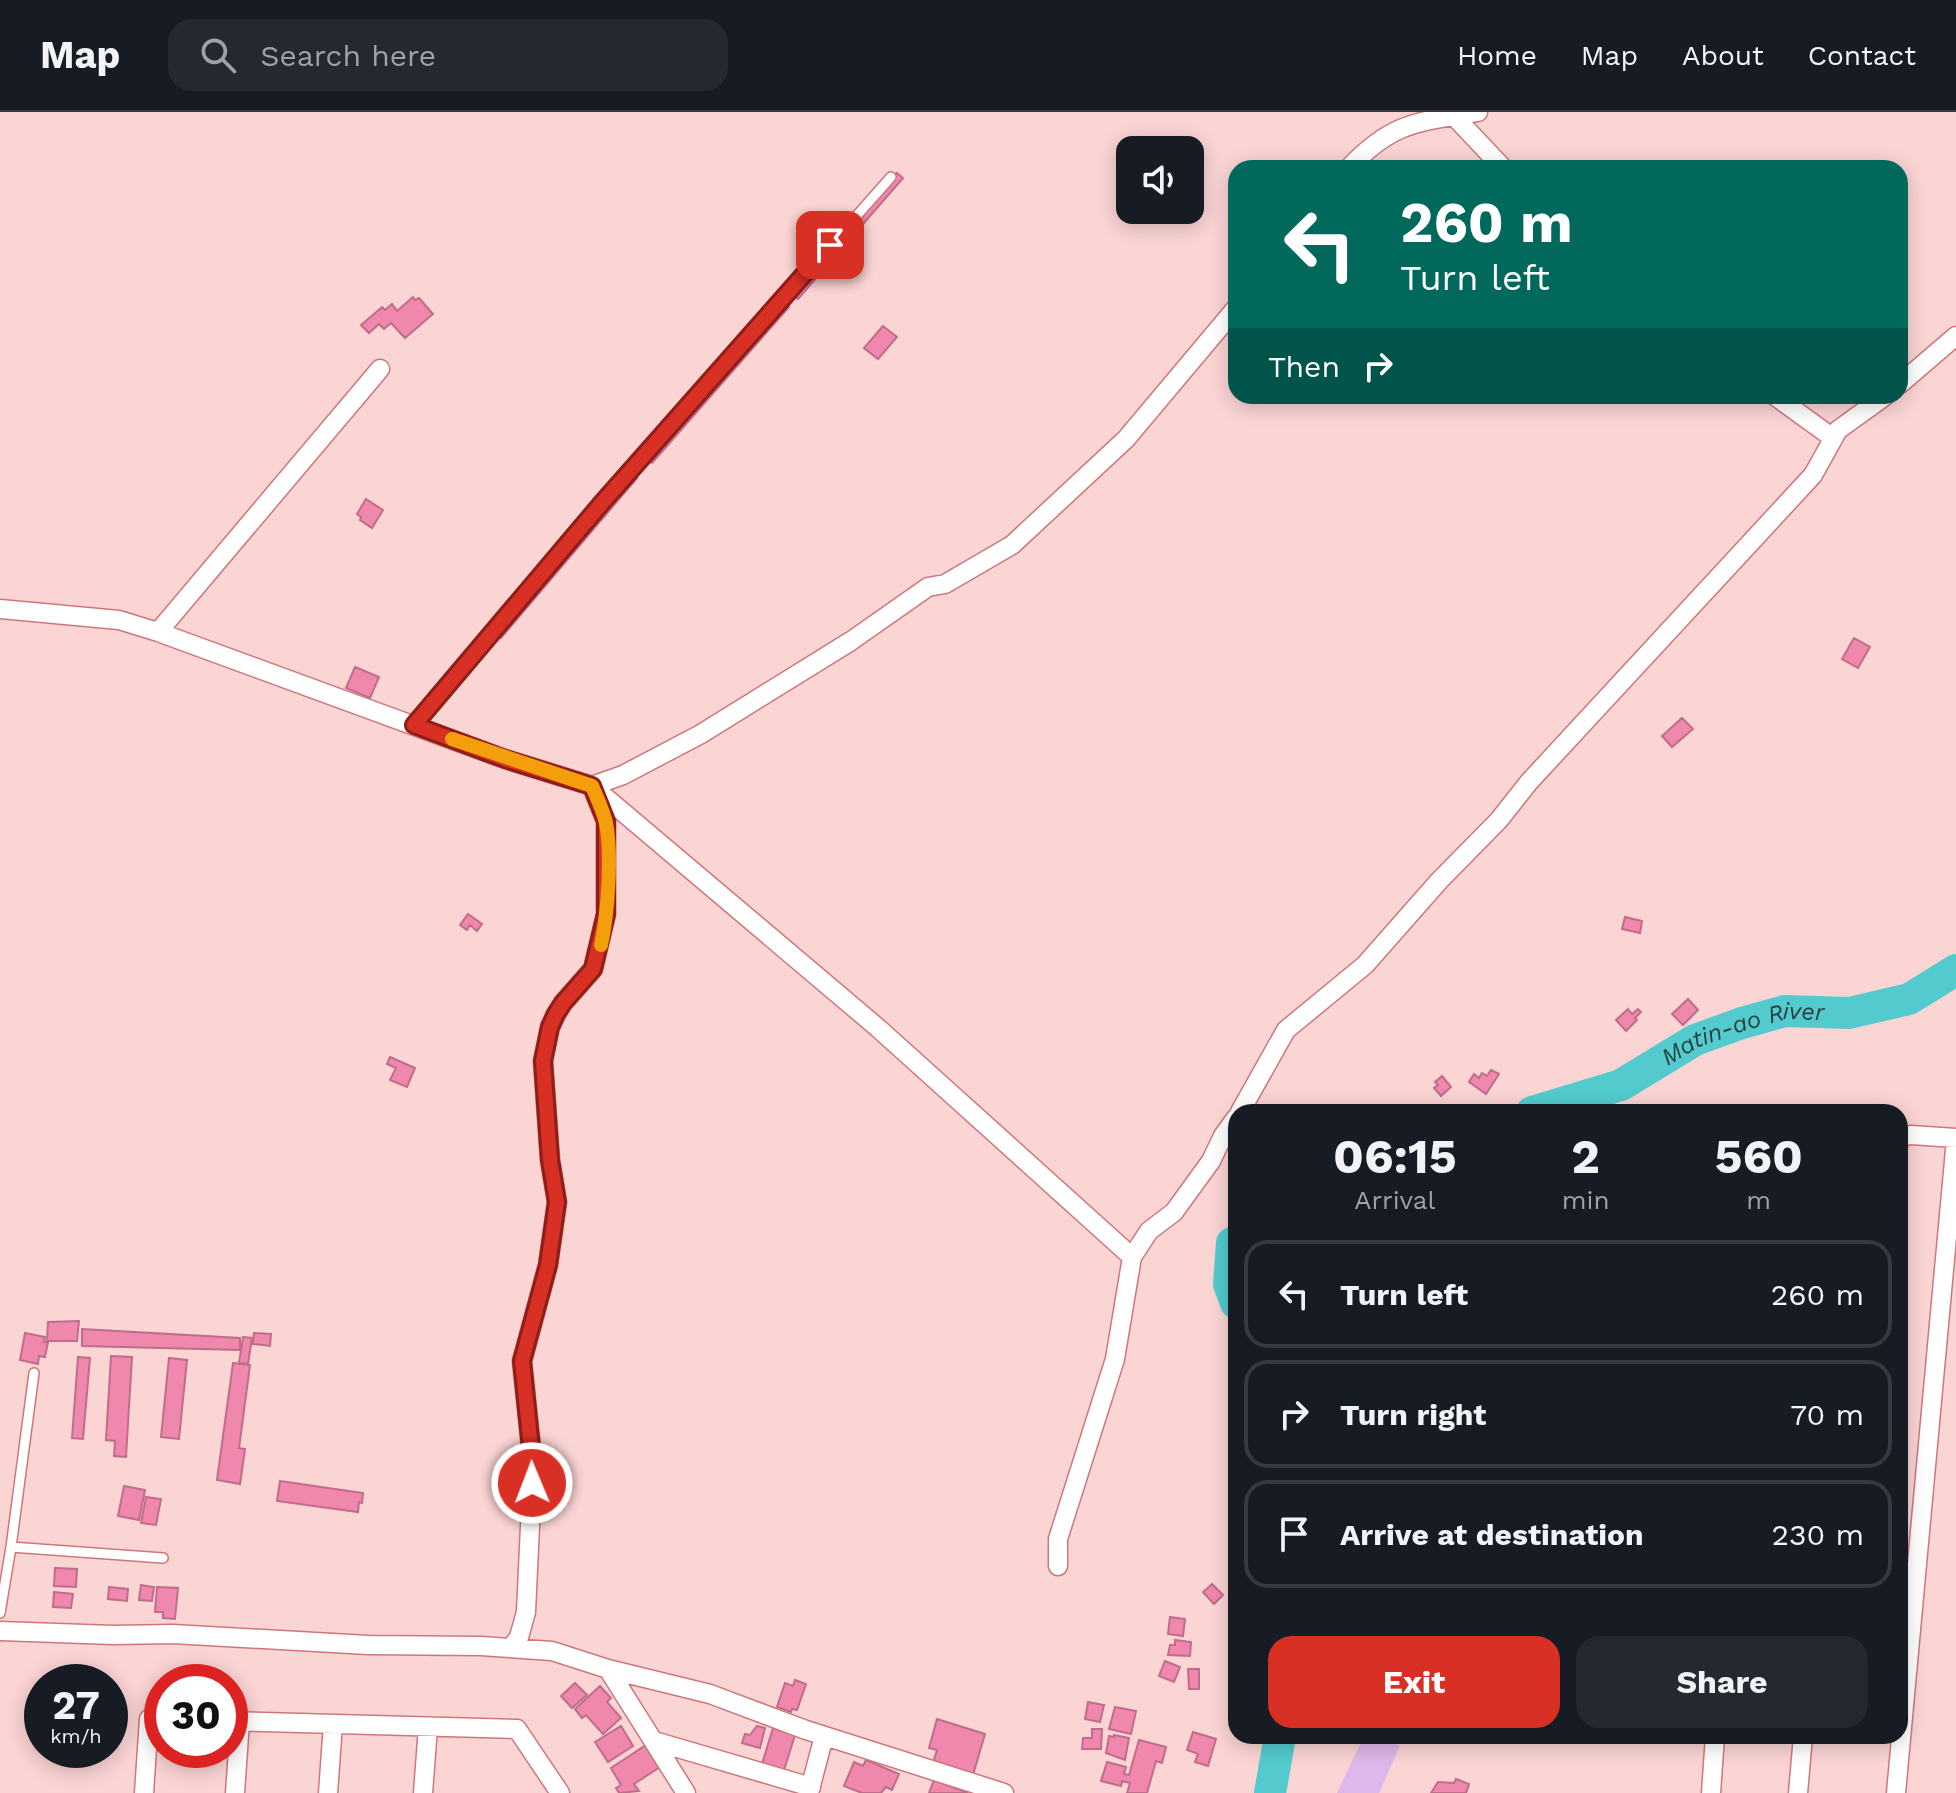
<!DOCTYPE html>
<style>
:root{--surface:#171b24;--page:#242831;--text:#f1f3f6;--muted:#9ea1a6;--line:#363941;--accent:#d93025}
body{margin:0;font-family:"Work Sans",sans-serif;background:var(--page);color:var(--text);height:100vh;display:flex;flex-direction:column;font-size:30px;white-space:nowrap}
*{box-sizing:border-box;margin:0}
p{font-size:26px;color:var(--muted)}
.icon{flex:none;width:44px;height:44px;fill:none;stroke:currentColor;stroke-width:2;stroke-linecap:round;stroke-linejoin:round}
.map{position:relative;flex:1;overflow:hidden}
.details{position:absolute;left:1228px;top:992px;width:680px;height:640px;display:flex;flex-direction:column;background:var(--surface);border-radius:24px;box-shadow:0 4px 20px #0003}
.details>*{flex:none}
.top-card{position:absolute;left:1228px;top:48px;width:680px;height:244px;border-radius:24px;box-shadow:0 4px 20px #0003;background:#00695c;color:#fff;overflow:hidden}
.buttons{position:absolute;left:1116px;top:24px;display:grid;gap:16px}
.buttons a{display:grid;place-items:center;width:88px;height:88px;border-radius:16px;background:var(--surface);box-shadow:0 4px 20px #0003;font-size:40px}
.speed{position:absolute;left:24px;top:1552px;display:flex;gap:16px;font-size:40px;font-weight:700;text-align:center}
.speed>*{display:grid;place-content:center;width:104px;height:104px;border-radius:50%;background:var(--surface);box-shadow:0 4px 20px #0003;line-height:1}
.speed small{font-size:20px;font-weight:400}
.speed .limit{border:12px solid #d22;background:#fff;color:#111}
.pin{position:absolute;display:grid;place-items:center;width:68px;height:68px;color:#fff;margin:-34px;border-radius:16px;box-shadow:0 4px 12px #0006}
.me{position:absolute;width:88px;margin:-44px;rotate:359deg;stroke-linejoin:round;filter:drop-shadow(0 0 6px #0008)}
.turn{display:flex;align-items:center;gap:28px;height:168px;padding:0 40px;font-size:36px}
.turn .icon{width:104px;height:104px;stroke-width:2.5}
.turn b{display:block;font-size:56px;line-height:68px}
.then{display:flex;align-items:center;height:76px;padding:0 40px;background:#0003;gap:16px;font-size:30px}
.eta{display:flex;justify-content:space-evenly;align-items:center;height:136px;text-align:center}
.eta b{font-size:48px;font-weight:700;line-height:56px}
.primary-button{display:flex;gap:16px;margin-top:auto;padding:16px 40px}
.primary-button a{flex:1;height:92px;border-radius:24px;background:var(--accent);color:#fff;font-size:32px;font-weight:700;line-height:92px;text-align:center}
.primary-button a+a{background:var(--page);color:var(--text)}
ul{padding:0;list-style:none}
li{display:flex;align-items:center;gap:24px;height:108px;margin:0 16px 12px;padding:0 24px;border:4px solid var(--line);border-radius:24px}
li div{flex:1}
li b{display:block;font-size:30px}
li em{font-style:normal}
header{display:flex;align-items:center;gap:48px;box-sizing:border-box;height:112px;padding:0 40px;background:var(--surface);border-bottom:2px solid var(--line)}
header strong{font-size:38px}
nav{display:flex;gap:44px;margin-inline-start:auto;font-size:28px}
.search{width:560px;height:72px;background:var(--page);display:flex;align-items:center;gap:20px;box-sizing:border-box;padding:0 28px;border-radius:24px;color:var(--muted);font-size:30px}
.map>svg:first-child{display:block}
.green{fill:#deb8ea}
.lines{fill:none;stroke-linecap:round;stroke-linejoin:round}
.river{stroke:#53cbce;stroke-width:32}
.building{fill:#f088ad;stroke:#bf6d8a;stroke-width:2}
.lane-casing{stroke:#ce777a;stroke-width:12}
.street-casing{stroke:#ce777a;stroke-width:21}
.lane{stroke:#fff;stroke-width:9}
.street{stroke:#fff;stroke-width:18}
.route-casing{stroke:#8d1f18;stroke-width:20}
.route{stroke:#d93025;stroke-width:14}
.slow{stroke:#f59e0b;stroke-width:14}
.labels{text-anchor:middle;stroke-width:7;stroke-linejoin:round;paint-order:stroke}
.water-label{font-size:24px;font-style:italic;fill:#284243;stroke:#fbe7e7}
</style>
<header>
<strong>Map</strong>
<div class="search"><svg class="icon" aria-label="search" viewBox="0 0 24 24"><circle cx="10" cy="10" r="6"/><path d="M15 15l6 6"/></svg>Search here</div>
<nav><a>Home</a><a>Map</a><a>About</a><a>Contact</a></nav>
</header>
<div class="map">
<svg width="1956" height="1681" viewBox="0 0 1956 1681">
<rect width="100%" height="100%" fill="#fbd4d4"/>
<path class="green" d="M 1364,1624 L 1377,1624 L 1400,1634 L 1379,1681 L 1337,1681 Z"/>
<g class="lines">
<g class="river">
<path id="s1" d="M 1532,1000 L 1621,973 L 1695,928 L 1742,911 L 1785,899 L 1849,901 L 1909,887 L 1956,858"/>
<path d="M 1236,1129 L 1232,1131 L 1229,1172 L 1236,1191"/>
<path d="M 1270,1681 L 1280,1624"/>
</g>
</g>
<path class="building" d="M 897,61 L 903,66 L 798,187 L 792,182 Z
M 413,185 L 415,188 L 419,186 L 433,202 L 405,226 L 391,211 L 384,217 L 379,212 L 369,221 L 361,213 L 382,195 L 385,198 L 392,192 L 397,199 Z
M 783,190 L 789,195 L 652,351 L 646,346 Z
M 883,214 L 897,225 L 878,247 L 864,236 Z
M 631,361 L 637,366 L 501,526 L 494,521 Z
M 366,387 L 383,398 L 372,416 L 360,408 L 361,405 L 357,402 Z
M 1854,526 L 1870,535 L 1858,556 L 1842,547 Z
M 355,555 L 379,565 L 370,586 L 346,576 Z
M 1682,606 L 1693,617 L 1672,635 L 1662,624 Z
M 468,802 L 482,812 L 477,819 L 470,813 L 467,818 L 460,813 Z
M 1625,805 L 1642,809 L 1640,821 L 1622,817 Z
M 1688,887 L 1698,898 L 1683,913 L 1672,902 Z
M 1628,897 L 1632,902 L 1638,897 L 1641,900 L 1635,906 L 1637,908 L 1626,919 L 1616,908 Z
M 390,945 L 415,956 L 407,975 L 390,968 L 396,956 L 387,952 Z
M 1491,958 L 1499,962 L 1486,982 L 1469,970 L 1474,962 L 1479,966 L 1482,961 L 1487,964 Z
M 1442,964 L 1451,975 L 1441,984 L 1434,976 L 1438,973 L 1435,970 Z
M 79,1209 L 77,1229 L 47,1229 L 48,1210 Z
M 82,1217 L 240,1226 L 240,1238 L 82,1234 Z
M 25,1221 L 45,1225 L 44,1230 L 48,1230 L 45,1245 L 39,1244 L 38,1252 L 20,1248 Z
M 254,1221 L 271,1222 L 270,1234 L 253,1232 Z
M 243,1225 L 252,1226 L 248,1252 L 239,1251 Z
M 111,1244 L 132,1245 L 126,1345 L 114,1344 L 115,1329 L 106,1328 Z
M 78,1245 L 90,1246 L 83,1327 L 72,1326 Z
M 169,1246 L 187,1248 L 179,1327 L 161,1325 Z
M 233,1251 L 250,1253 L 239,1336 L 245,1337 L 240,1372 L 217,1368 Z
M 280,1369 L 363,1381 L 362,1391 L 359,1390 L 358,1400 L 277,1389 Z
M 124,1374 L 145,1378 L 139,1408 L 118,1404 Z
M 146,1385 L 161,1387 L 156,1413 L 141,1411 Z
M 55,1456 L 77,1457 L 76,1475 L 54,1474 Z
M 1212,1472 L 1223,1483 L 1214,1492 L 1203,1480 Z
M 141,1473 L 154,1475 L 152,1489 L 139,1488 Z
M 109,1475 L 128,1477 L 127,1489 L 108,1487 Z
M 157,1475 L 178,1476 L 175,1507 L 163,1506 L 163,1500 L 155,1500 Z
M 54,1480 L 73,1482 L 71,1496 L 53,1495 Z
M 1170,1505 L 1185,1507 L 1183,1524 L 1168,1522 Z
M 1175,1528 L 1191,1530 L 1190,1544 L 1168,1543 L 1170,1533 L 1175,1533 Z
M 1165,1549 L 1180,1555 L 1174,1570 L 1159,1564 Z
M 1188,1557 L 1199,1557 L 1199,1577 L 1189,1577 Z
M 795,1568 L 806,1572 L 797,1598 L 792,1597 L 791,1600 L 777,1595 L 785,1571 L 793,1574 Z
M 575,1571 L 587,1583 L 572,1596 L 561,1584 Z
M 600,1574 L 611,1586 L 607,1590 L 621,1606 L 603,1622 L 586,1603 L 582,1606 L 575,1597 Z
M 1088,1590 L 1104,1593 L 1100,1610 L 1085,1607 Z
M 1115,1595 L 1136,1599 L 1131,1622 L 1109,1617 Z
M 937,1607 L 985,1622 L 973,1663 L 933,1651 L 937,1638 L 929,1636 Z
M 621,1614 L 633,1634 L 608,1650 L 595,1630 Z
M 757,1614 L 765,1616 L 760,1636 L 742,1631 L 745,1622 L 750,1623 Z
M 773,1616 L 795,1623 L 784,1658 L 762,1652 Z
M 1092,1617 L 1102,1617 L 1101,1637 L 1082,1637 L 1083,1626 L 1092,1626 Z
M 1193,1620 L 1216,1627 L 1208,1654 L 1195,1650 L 1198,1642 L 1187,1638 Z
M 1114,1623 L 1129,1626 L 1125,1648 L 1106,1641 L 1109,1624 L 1114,1625 Z
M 1139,1628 L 1166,1635 L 1162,1651 L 1156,1649 L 1147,1681 L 1127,1681 L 1130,1671 L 1122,1669 L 1121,1674 L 1101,1669 L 1107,1650 L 1126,1655 L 1124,1662 L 1129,1663 Z
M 646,1633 L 660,1655 L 634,1672 L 639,1679 L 619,1681 L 616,1676 L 621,1673 L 611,1656 Z
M 866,1648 L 899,1662 L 892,1678 L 886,1675 L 881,1681 L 862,1681 L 844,1674 L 854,1650 L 863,1654 Z
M 1456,1667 L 1469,1672 L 1466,1681 L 1431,1681 L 1438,1670 L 1454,1671 Z
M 934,1668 L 968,1681 L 929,1681 Z"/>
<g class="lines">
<defs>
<path id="lane" d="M 414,613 L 601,392 L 891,65
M 11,1435 L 163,1446
M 0,1501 L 11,1435 L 34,1261"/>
<path id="street" d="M 1454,4 L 1503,56
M 1349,56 C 1393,9 1419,10 1478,0
M 1900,272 L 1956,224
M 1775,284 L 1833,326
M 0,497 L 119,508 L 158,520 L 505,647 L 592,674 L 878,916 L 1132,1145
M 158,520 L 380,257
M 592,674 L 623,663 L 701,622 L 851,529 L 928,475 L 945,472 L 1012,433 L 1126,327 L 1236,196
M 1240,1000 L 1286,918 L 1365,853 L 1439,769 L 1499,708 L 1529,670 L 1813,363 L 1838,318 L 1885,284
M 1900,1025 L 1911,1023 L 1956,1026
M 1058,1454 L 1058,1427 L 1115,1247 L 1132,1145 L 1149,1119 L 1174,1100 L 1211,1049 L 1223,1024 L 1236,1006
M 0,1519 L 113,1523 L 173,1522 L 368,1533 L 481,1534 L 552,1539 L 608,1557 L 710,1582 L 806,1618 L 1004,1681
M 511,1536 L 519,1525 L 526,1500 L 532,1371 L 531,1336 L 522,1249 L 548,1153 L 557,1090 L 550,1048 L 543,949 L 550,915 L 556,902 L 563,891 L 593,857 L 606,802 L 606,709 L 593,677
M 608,1557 L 686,1681
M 230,1609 L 517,1617 L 560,1681
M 654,1629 L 811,1675
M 144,1681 L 149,1607 L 162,1607
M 235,1681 L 240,1609
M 328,1681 L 333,1612
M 423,1681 L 428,1615
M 809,1681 L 824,1624
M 1711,1681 L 1715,1624
M 1798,1681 L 1803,1624
M 1896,1681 L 1956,1027"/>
</defs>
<use href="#lane" class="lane-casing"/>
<use href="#street" class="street-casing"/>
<use href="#lane" class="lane"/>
<use href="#street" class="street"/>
</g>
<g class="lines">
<defs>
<path id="route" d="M 532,1371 L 531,1336 L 522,1249 L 548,1153 L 557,1090 L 550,1048 L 543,949 L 550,915 L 556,902 L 563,891 L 593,857 L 606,802 L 606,709 L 592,674 L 505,647 L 414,613 L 601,392 L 830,133"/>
</defs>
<use href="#route" class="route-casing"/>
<use href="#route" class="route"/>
<path class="slow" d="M 452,627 L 592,674 C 597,686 603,698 606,711 C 612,743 608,801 601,833"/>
</g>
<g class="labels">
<g class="water-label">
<text dy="8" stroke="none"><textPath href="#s1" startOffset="228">Matin-ao River</textPath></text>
</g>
</g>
</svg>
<div class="buttons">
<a><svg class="icon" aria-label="sound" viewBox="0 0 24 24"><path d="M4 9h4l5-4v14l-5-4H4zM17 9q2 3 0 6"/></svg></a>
</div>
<div class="speed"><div>27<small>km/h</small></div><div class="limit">30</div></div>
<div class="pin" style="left:830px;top:133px;background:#d93025"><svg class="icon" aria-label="arrive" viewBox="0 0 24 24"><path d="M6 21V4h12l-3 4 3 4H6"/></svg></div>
<svg class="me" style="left:532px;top:1371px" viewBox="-20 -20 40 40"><circle r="17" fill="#d93025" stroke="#fff" stroke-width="3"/><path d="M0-11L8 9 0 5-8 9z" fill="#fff"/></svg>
<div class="top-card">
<div class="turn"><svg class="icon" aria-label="left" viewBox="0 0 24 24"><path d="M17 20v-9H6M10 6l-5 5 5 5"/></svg><div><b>260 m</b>Turn left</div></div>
<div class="then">Then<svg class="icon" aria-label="right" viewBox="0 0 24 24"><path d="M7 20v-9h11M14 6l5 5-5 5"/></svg></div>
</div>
<section class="details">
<div class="eta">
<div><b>06:15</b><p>Arrival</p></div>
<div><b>2</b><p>min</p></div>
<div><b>560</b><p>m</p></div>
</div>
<ul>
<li><svg class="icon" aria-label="left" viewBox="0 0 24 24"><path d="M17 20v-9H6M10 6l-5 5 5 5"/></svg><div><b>Turn left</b></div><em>260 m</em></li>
<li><svg class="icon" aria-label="right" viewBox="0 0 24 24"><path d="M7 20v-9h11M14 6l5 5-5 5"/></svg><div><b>Turn right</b></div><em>70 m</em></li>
<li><svg class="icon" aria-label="arrive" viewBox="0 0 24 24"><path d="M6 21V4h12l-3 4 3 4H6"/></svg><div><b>Arrive at destination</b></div><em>230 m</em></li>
</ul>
<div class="primary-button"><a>Exit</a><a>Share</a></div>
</section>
</div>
